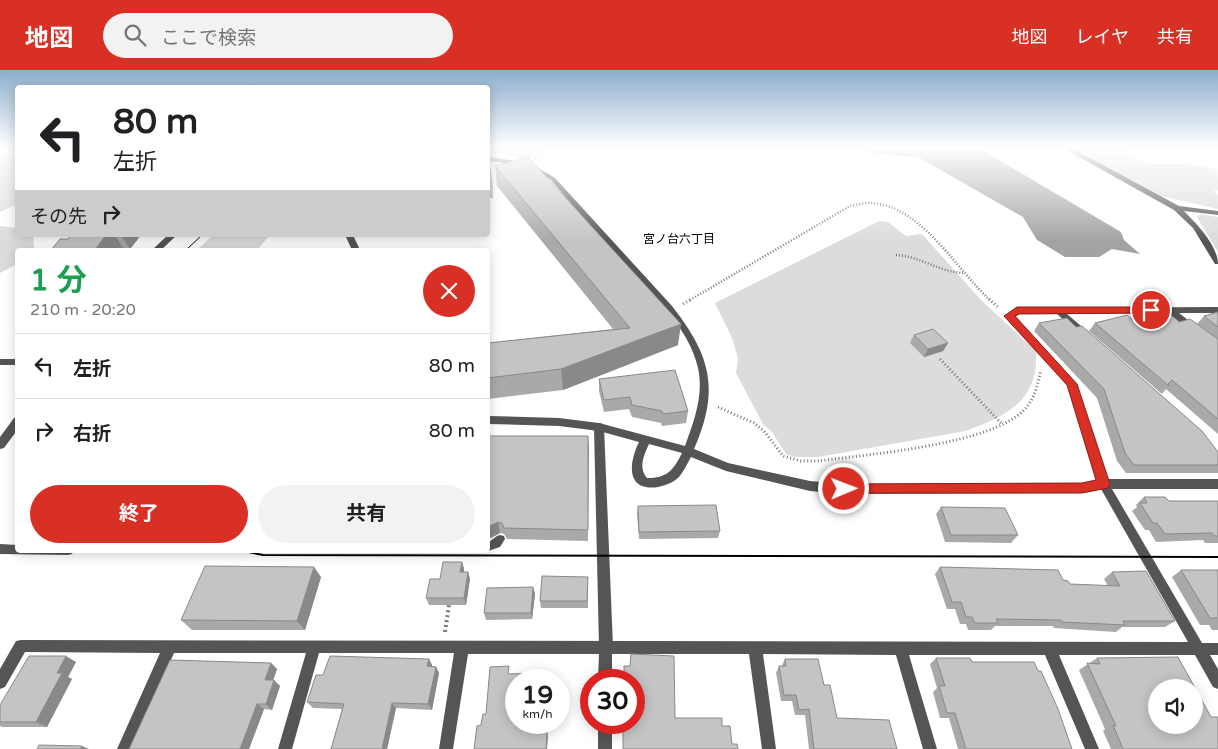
<!DOCTYPE html>
<html lang="ja">
<meta charset="utf-8">
<style>
:root{--surface:#fff;--page:#f2f2f2;--text:#202124;--muted:#757577;--line:#e0e0e0;--accent:#d93025}
body{margin:0;font-family:"Varela Round","Noto Sans JP",sans-serif;background:var(--page);color:var(--text);height:100vh;display:flex;flex-direction:column;font-size:19px;white-space:nowrap}
*{box-sizing:border-box;margin:0}
p{font-size:16px;color:var(--muted)}
.icon{flex:none;width:28px;height:28px;fill:none;stroke:currentColor;stroke-width:2;stroke-linecap:round;stroke-linejoin:round}
.map{position:relative;flex:1;overflow:hidden}
.side{position:absolute;left:15px;top:178px;width:475px;height:305px;display:flex;flex-direction:column;background:var(--surface);border-radius:5px;box-shadow:0 2px 12px #0003}
.side>*{flex:none}
.top-card{position:absolute;left:15px;top:15px;width:475px;height:152px;border-radius:5px;box-shadow:0 2px 12px #0003;background:#fff;color:var(--text);overflow:hidden}
.buttons{position:absolute;left:1148px;top:609px;display:grid;gap:10px}
.buttons a{display:grid;place-items:center;width:55px;height:55px;border-radius:50%;background:var(--surface);box-shadow:0 2px 12px #0003;font-size:25px}
.speed{position:absolute;left:505px;top:599px;display:flex;gap:10px;font-size:25px;font-weight:700;text-align:center}
.speed>*{display:grid;place-content:center;width:65px;height:65px;border-radius:50%;background:var(--surface);box-shadow:0 2px 12px #0003;line-height:1}
.speed small{font-size:12px;font-weight:400}
.speed .limit{border:8px solid #d22;background:#fff;color:#111}
.pin{position:absolute;display:grid;place-items:center;width:42px;height:42px;color:#fff;margin:-21px;border:2px solid #fff;border-radius:50%;box-shadow:0 1px 5px #0007}
.me{position:absolute;width:55px;margin:-28px;rotate:89deg;stroke-linejoin:round;filter:drop-shadow(0 0 4px #0008)}
.turn{display:flex;align-items:center;gap:18px;height:105px;padding:0 15px;font-size:22px}
.turn .icon{width:65px;height:65px;stroke-width:2.5}
.turn b{display:block;font-size:35px;line-height:42px}
.then{display:flex;align-items:center;height:48px;padding:0 15px;background:#0003;gap:10px;font-size:19px}
.round{display:grid;place-items:center;flex:none;width:52px;height:52px;border-radius:26px;background:var(--page)}
.summary{display:flex;align-items:center;justify-content:space-between;height:85px;padding:0 15px}
h1{font-size:30px;font-weight:700;line-height:38px;color:#1e9e55}
.cta{display:flex;gap:10px;margin-top:auto;padding:10px 15px}
.cta a{flex:1;height:58px;border-radius:30px;background:var(--accent);color:#fff;font-size:20px;font-weight:700;line-height:58px;text-align:center}
.cta a+a{background:var(--page);color:var(--text)}
ul{padding:0;list-style:none}
li{display:flex;align-items:center;gap:15px;height:65px;padding:0 15px;border-top:1px solid var(--line)}
li div{flex:1}
li b{display:block;font-size:19px}
li em{font-style:normal}
header{display:flex;align-items:center;gap:30px;box-sizing:border-box;height:70px;padding:0 25px;background:var(--accent);color:#fff}
header strong{font-size:24px}
nav{display:flex;gap:28px;margin-inline-start:auto;font-size:18px}
.search{width:350px;height:45px;background:var(--page);display:flex;align-items:center;gap:12px;box-sizing:border-box;padding:0 18px;border-radius:28px;color:var(--muted);font-size:19px}
.map>svg:first-child{display:block}
.green{fill:#dcdcdc}
.water{fill:#a3a3a3}
.lines{fill:none;stroke-linecap:round;stroke-linejoin:round}
.stream{fill:#a3a3a3;fill-rule:evenodd}
.path-far2{stroke:#777;stroke-width:2.5;stroke-dasharray:1 2;stroke-linecap:butt}
.path-far1{stroke:#777;stroke-width:3;stroke-dasharray:1 2.5;stroke-linecap:butt}
.path{stroke:#777;stroke-width:4;stroke-dasharray:2 3;stroke-linecap:butt}
.service{fill:#555;fill-rule:evenodd}
.pedestrian{fill:#555;fill-rule:evenodd}
.minor{fill:#555;fill-rule:evenodd}
.tertiary{fill:#555;fill-rule:evenodd}
.tram-far1{stroke:#000;stroke-width:1}
.tram{stroke:#000;stroke-width:2}
.wall{fill:#a9a9a9}
.shaded-wall{fill:#898989}
.building{fill:#c4c4c4;stroke:#898989;fill-rule:evenodd}
.route{fill:#d93025;stroke:#8d1f18}
.labels{text-anchor:middle;stroke-width:4;stroke-linejoin:round;paint-order:stroke}
.far-neighbourhood-label{font-size:12px;fill:#000;stroke:#fff}
</style>
<header>
<strong>地図</strong>
<div class="search"><svg class="icon" aria-label="search" viewBox="0 0 24 24"><circle cx="10" cy="10" r="6"/><path d="M15 15l6 6"/></svg>ここで検索</div>
<nav><a>地図</a><a>レイヤ</a><a>共有</a></nav>
</header>
<div class="map">
<svg width="1218" height="679" viewBox="0 0 1218 679">
<rect width="100%" height="100%" fill="#fff"/>
<path class="green" d="M 488,77 L 542,77 L 529,89 L 488,82 Z
M 1070,77 L 1120,77 L 1139,91 L 1150,94 L 1186,94 L 1217,99 L 1218,120 L 1214,120 L 1218,125 L 1218,139 L 1161,126 Z
M 0,85 L 18,87 L 17,134 L 0,142 Z
M 1200,144 L 1218,147 L 1218,182 L 1197,147 Z
M 879,151 L 888,152 L 906,166 L 922,164 L 982,231 L 1036,281 C 1039,331 1006,346 966,361 L 818,387 L 794,387 L 786,384 L 772,362 L 763,354 L 736,303 L 738,288 L 732,268 L 715,233 Z
M 0,156 L 17,158 L 18,165 L 33,165 L 34,179 L 18,180 L 17,194 L 0,203 Z
M 213,165 L 270,165 L 257,180 L 197,180 Z"/>
<path class="water" d="M 860,77 L 977,77 L 1121,162 L 1124,170 L 1140,184 L 1112,179 L 1099,187 L 1065,187 L 1037,170 L 1023,147 L 918,87 L 878,84 Z"/>
<g class="lines">
<path class="stream" d="M 3,77 L 10,77 L 18,80 L 18,83 Z"/>
<path class="path-far2" d="M 535,88 L 548,77
M 896,185 C 920,186 939,202 963,203
M 690,230 L 850,136 C 857,135 866,132 873,133 C 922,137 957,200 990,230"/>
<path class="path-far1" d="M 989,229 L 999,238
M 683,234 L 692,229
M 940,289 L 1001,353
M 718,337 L 754,353 L 764,361 L 783,386 L 801,391 L 819,391 C 868,384 992,375 1025,339 C 1035,328 1038,313 1041,300"/>
<path class="path" d="M 445,562 L 449,535"/>
<path class="service" d="M 500,465 L 504,466 L 505,469 L 500,477 L 488,481 L 486,480 L 488,472 C 493,470 495,466 500,465 Z"/>
<path class="pedestrian" d="M 599,353 L 603,354 L 604,357 L 613,577 L 611,582 L 606,583 L 601,582 L 599,577 L 594,357 L 595,354 Z"/>
<path class="minor" d="M 1061,77 L 1070,77 L 1179,136 L 1218,141 L 1218,145 L 1184,141 C 1197,154 1218,176 1218,194 L 1215,194 L 1193,158 L 1174,140 Z
M 488,87 C 512,89 535,94 555,108 L 672,236 C 711,286 720,319 694,379 L 728,393 L 810,411 L 844,414 L 1082,413 L 1097,411 L 1068,315 L 1006,248 L 1005,246 L 1017,238 L 1218,237 L 1218,243 L 1179,243 L 1197,257 L 1198,259 L 1194,262 L 1167,243 L 1067,244 L 1089,263 L 1091,265 L 1089,267 L 1083,267 L 1057,244 L 1019,244 L 1015,247 L 1075,312 L 1108,409 L 1218,409 L 1218,419 L 1112,419 L 1202,573 L 1218,573 L 1218,585 L 1210,585 L 1218,599 L 1218,619 L 1213,617 L 1195,585 L 1059,585 L 1099,679 L 1085,679 L 1045,585 L 909,585 L 937,679 L 923,679 L 896,585 L 763,584 L 776,679 L 762,679 L 749,584 L 612,584 L 612,610 L 598,610 L 599,584 L 468,584 L 453,679 L 439,679 L 454,583 L 319,583 L 292,679 L 278,679 L 306,583 L 174,583 L 131,679 L 117,679 L 160,583 L 25,582 L 5,617 L 0,619 L 0,599 L 16,571 L 21,570 L 1188,572 L 1101,419 L 1082,423 L 844,424 L 810,421 L 726,401 L 691,387 C 687,394 684,401 679,407 C 673,413 666,415 658,417 C 625,422 629,392 639,372 L 599,361 L 559,356 L 488,354 L 488,346 L 559,348 L 599,353 L 685,376 C 694,351 704,325 698,298 C 689,258 655,228 629,199 C 603,170 576,140 551,110 C 531,97 511,93 488,91 ZM 649,374 L 682,383 C 673,401 667,408 647,408 C 638,398 644,385 649,374 Z
M 345,165 L 353,165 L 360,180 L 352,180 Z
M 0,474 L 18,475 L 18,480 L 74,480 L 72,484 L 68,485 L 0,484 Z
M 598,652 L 612,652 L 612,679 L 598,679 Z"/>
<path class="tertiary" d="M 168,165 L 177,165 L 161,180 L 152,180 Z
M 0,289 L 18,289 L 18,295 L 0,295 Z
M 18,347 L 18,359 L 4,378 L 0,379 L 0,367 L 14,348 Z"/>
<path class="tram-far1" d="M 186,180 L 202,165"/>
<path class="tram" d="M 238,480 L 263,485 L 1218,487"/>
</g>
<path class="wall" d="M 488,90 L 492,109 L 493,128 L 488,128 Z
M 495,96 L 678,275 L 563,320 L 488,329 L 488,273 L 613,259 L 497,116 Z
M 71,165 L 141,165 L 130,179 L 51,180 L 68,169 Z
M 1218,242 L 1218,364 L 1166,319 L 1162,324 L 1089,261 L 1095,253 L 1179,252 L 1197,254 L 1204,246 Z
M 1039,253 L 1076,257 L 1218,382 L 1218,403 L 1126,403 L 1117,391 L 1097,328 L 1034,261 Z
M 914,265 L 948,273 L 943,281 L 924,287 L 910,273 Z
M 599,309 L 688,341 L 686,353 L 662,356 L 661,353 L 632,347 L 629,339 L 604,342 L 599,321 Z
M 488,366 L 588,366 L 588,471 L 507,469 L 504,464 L 500,463 L 491,468 L 488,468 Z
M 1144,427 L 1169,431 L 1218,431 L 1218,473 L 1205,473 L 1203,470 L 1156,472 L 1149,460 L 1145,460 L 1132,441 L 1137,437 L 1136,435 Z
M 638,436 L 720,461 L 718,468 L 639,469 L 637,444 Z
M 941,437 L 1018,465 L 1011,473 L 945,472 L 936,444 Z
M 462,492 L 464,499 L 464,502 L 468,502 L 470,509 L 466,535 L 429,535 L 426,528 L 440,509 Z
M 940,497 L 1063,510 L 1070,514 L 1108,516 L 1104,509 L 1112,502 L 1175,551 L 1165,557 L 1122,557 L 1116,562 L 1054,558 L 1053,556 L 995,556 L 991,560 L 968,560 L 966,554 L 960,554 L 955,539 L 947,539 L 935,504 Z
M 1181,500 L 1218,500 L 1218,560 L 1212,560 L 1209,555 L 1200,555 L 1172,507 Z
M 321,507 L 305,560 L 192,560 L 181,550 Z
M 588,507 L 588,538 L 541,538 L 540,531 Z
M 533,517 L 535,524 L 532,549 L 486,550 L 484,543 Z
M 936,588 L 972,592 L 1072,679 L 958,679 L 949,648 L 940,648 L 933,622 L 937,618 L 930,594 Z
M 1097,588 L 1218,679 L 1111,679 L 1103,661 L 1105,659 L 1079,600 Z
M 429,589 L 432,595 L 432,596 L 436,597 L 439,603 L 432,640 L 396,638 L 387,679 L 331,679 L 342,639 L 313,638 L 307,632 L 323,605 Z
M 785,589 L 824,615 L 837,648 L 897,679 L 809,679 L 805,645 L 795,645 L 792,631 L 781,631 L 776,603 L 779,596 L 782,596 L 782,595 Z
M 76,592 L 68,607 L 72,609 L 47,657 L 2,657 L 0,656 L 0,635 Z
M 271,593 L 277,599 L 273,610 L 280,616 L 272,640 L 264,639 L 249,679 L 129,679 Z"/>
<path class="shaded-wall" d="M 489,89 L 492,109 L 493,128 L 491,108 Z
M 106,165 L 115,165 L 124,180 L 95,180 Z
M 121,165 L 141,165 L 130,179 Z
M 681,254 L 678,275 L 563,320 L 561,299 Z
M 948,273 L 943,281 L 924,287 L 928,279 Z
M 588,366 L 589,378 L 588,471 Z
M 498,452 L 500,463 L 491,468 L 488,457 Z
M 462,492 L 464,499 L 463,509 L 460,502 Z
M 314,497 L 321,507 L 305,560 L 297,551 Z
M 468,502 L 470,509 L 466,535 L 464,528 Z
M 533,517 L 535,524 L 532,549 L 531,543 Z
M 66,586 L 76,592 L 68,607 L 72,609 L 47,657 L 36,652 L 57,603 Z
M 429,589 L 432,595 L 431,603 L 427,596 Z
M 271,593 L 277,599 L 271,616 L 265,610 Z
M 436,597 L 439,603 L 432,640 L 428,634 Z
M 274,610 L 280,616 L 272,640 L 266,634 Z
M 392,633 L 396,638 L 387,679 L 382,679 Z
M 257,634 L 264,639 L 249,679 L 240,679 Z
M 539,652 L 541,652 L 540,667 L 539,661 Z
M 547,661 L 548,667 L 547,679 L 546,679 Z
M 82,676 L 89,679 L 80,679 Z"/>
<path class="building" d="M 528,87 L 681,254 L 561,299 L 488,308 L 488,273 L 630,258 L 495,96 Z
M 489,89 L 491,108 L 488,108 L 488,90 Z
M 71,165 L 106,165 L 95,180 L 51,180 L 60,169 L 68,169 Z
M 1218,242 L 1218,257 L 1204,246 Z
M 1170,244 L 1179,252 L 1190,249 L 1218,269 L 1218,349 L 1172,310 L 1168,314 L 1169,316 L 1095,253 L 1127,245 L 1135,252 Z
M 1067,248 L 1076,257 L 1082,256 L 1202,361 L 1218,382 L 1218,395 L 1134,395 L 1125,383 L 1104,319 L 1039,253 Z
M 933,259 L 948,273 L 928,279 L 914,265 Z
M 675,300 L 688,341 L 663,344 L 662,341 L 632,335 L 630,327 L 604,330 L 599,309 Z
M 488,366 L 588,366 L 588,460 L 504,458 L 502,453 L 498,452 L 488,457 Z
M 1144,427 L 1165,427 L 1169,431 L 1218,431 L 1218,466 L 1215,466 L 1212,463 L 1165,464 L 1157,453 L 1153,453 L 1140,433 L 1147,433 Z
M 716,435 L 720,461 L 639,462 L 638,436 Z
M 941,437 L 1005,438 L 1018,465 L 951,465 Z
M 443,492 L 462,492 L 460,502 L 468,502 L 464,528 L 426,528 L 430,509 L 440,509 Z
M 205,496 L 314,497 L 297,551 L 181,550 Z
M 940,497 L 1058,500 L 1063,510 L 1068,511 L 1070,514 L 1120,516 L 1112,502 L 1146,501 L 1175,551 L 1123,551 L 1125,555 L 1062,552 L 1061,550 L 996,549 L 998,553 L 975,553 L 972,547 L 966,547 L 961,532 L 952,532 Z
M 1181,500 L 1218,500 L 1218,548 L 1210,548 Z
M 542,506 L 588,507 L 587,531 L 540,531 Z
M 533,517 L 531,543 L 484,543 L 487,518 Z
M 631,584 L 674,586 L 675,648 L 722,648 L 722,656 L 730,656 L 732,674 L 737,674 L 738,679 L 623,679 L 623,652 L 634,652 L 634,610 L 624,610 L 624,596 L 630,596 Z
M 29,586 L 66,586 L 57,603 L 62,603 L 36,652 L 0,652 L 0,635 Z
M 330,586 L 429,589 L 427,596 L 436,597 L 428,634 L 392,633 L 382,679 L 331,679 L 344,634 L 307,632 L 316,605 L 323,605 Z
M 1178,587 L 1211,647 L 1218,647 L 1218,679 L 1123,679 L 1113,655 L 1116,656 L 1087,593 L 1100,594 L 1097,588 ZM 1156,618 L 1194,618 L 1194,655 L 1156,655 Z
M 936,588 L 970,588 L 972,592 L 1034,592 L 1038,601 L 1041,601 L 1058,639 L 1072,679 L 966,679 L 955,643 L 947,643 L 939,616 L 945,616 Z
M 785,589 L 818,589 L 824,615 L 830,615 L 837,648 L 889,650 L 897,679 L 814,679 L 809,639 L 799,640 L 796,625 L 784,625 L 779,596 L 786,596 Z
M 170,590 L 271,593 L 265,610 L 274,610 L 266,634 L 257,634 L 240,679 L 129,679 Z
M 509,596 L 508,604 L 541,603 L 541,610 L 516,610 L 516,652 L 539,652 L 539,661 L 547,661 L 546,679 L 474,679 L 477,656 L 481,655 L 483,644 L 486,644 L 490,597 Z
M 39,675 L 82,676 L 80,679 L 37,679 Z"/>
<linearGradient id="sky" x2="0" y2="1"><stop stop-color="#8cadcc"/><stop offset="0.45" stop-color="#fff"/><stop offset="1" stop-color="#fff" stop-opacity="0"/></linearGradient>
<rect width="1218" height="172" fill="url(#sky)"/>
<path class="route" d="M 1017,237 L 1151,237 L 1156,240 L 1151,243 L 1019,244 L 1015,246 L 1077,314 L 1110,414 L 1108,418 L 1082,423 L 840,423 L 838,419 L 840,416 L 844,414 L 1082,413 L 1096,410 L 1067,315 L 1004,246 Z"/>
<g class="labels">
<g class="far-neighbourhood-label">
<text x="679" y="173">宮ノ台六丁目</text>
</g>
</g>
</svg>
<div class="buttons">
<a><svg class="icon" aria-label="sound" viewBox="0 0 24 24"><path d="M4 9h4l5-4v14l-5-4H4zM17 9q2 3 0 6"/></svg></a>
</div>
<div class="speed"><div>19<small>km/h</small></div><div class="limit">30</div></div>
<div class="pin" style="left:1151px;top:240px;background:#d93025"><svg class="icon" aria-label="arrive" viewBox="0 0 24 24"><path d="M6 21V4h12l-3 4 3 4H6"/></svg></div>
<svg class="me" style="left:844px;top:419px" viewBox="-20 -20 40 40"><circle r="17" fill="#d93025" stroke="#fff" stroke-width="3"/><path d="M0-11L8 9 0 5-8 9z" fill="#fff"/></svg>
<div class="top-card">
<div class="turn"><svg class="icon" aria-label="left" viewBox="0 0 24 24"><path d="M17 20v-9H6M10 6l-5 5 5 5"/></svg><div><b>80 m</b>左折</div></div>
<div class="then">その先<svg class="icon" aria-label="right" viewBox="0 0 24 24"><path d="M7 20v-9h11M14 6l5 5-5 5"/></svg></div>
</div>
<section class="side">
<div class="summary"><div><h1>1 分</h1><p>210 m · 20:20</p></div><a class="round" style="background:#d93025;color:#fff"><svg class="icon" aria-label="close" viewBox="0 0 24 24"><path d="M6 6l12 12M18 6L6 18"/></svg></a></div>
<ul>
<li><svg class="icon" aria-label="left" viewBox="0 0 24 24"><path d="M17 20v-9H6M10 6l-5 5 5 5"/></svg><div><b>左折</b></div><em>80 m</em></li>
<li><svg class="icon" aria-label="right" viewBox="0 0 24 24"><path d="M7 20v-9h11M14 6l5 5-5 5"/></svg><div><b>右折</b></div><em>80 m</em></li>
</ul>
<div class="cta"><a>終了</a><a>共有</a></div>
</section>
</div>
